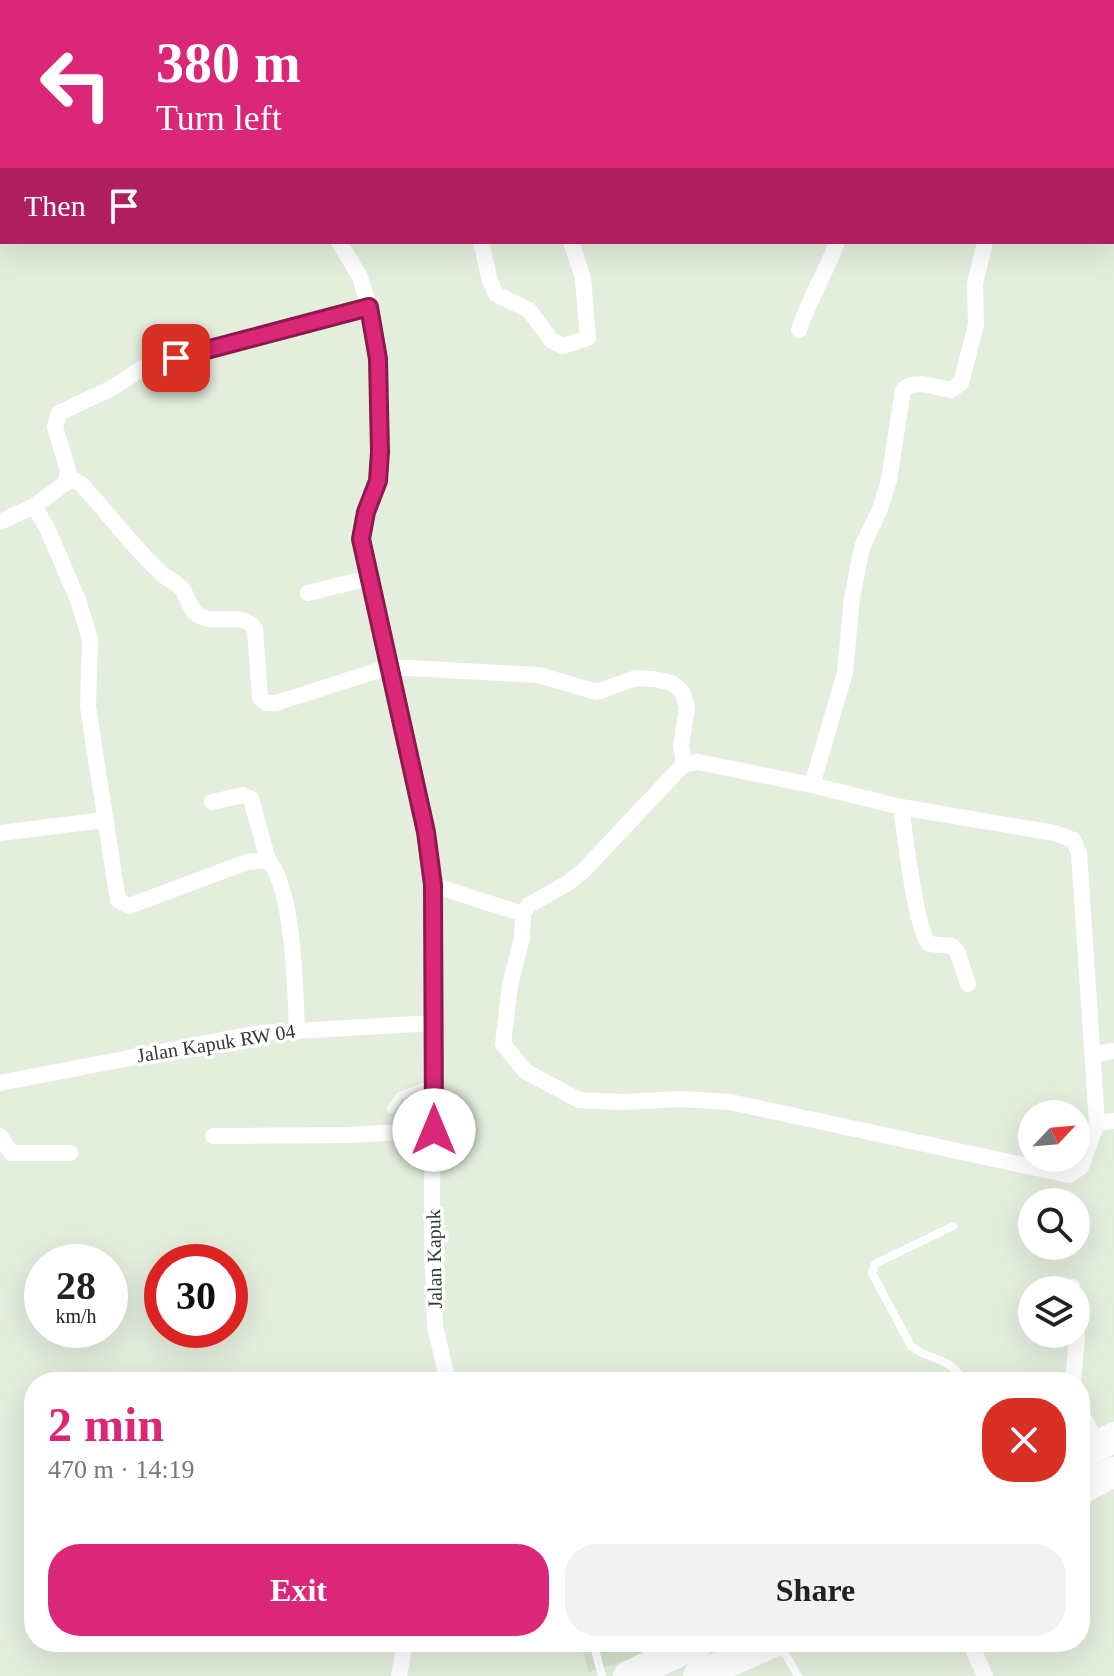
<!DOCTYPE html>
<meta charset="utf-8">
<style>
:root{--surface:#fff;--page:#f2f2f2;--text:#222;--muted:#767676;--accent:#db2777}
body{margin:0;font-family:"Times New Roman",serif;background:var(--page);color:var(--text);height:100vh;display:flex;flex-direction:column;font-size:30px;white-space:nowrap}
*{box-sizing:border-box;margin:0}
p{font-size:26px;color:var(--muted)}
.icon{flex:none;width:44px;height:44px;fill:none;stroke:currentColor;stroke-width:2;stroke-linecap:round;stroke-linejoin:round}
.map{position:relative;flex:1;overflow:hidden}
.sheet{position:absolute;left:24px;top:1372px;width:1066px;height:280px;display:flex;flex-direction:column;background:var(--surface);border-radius:32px;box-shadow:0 8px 32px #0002}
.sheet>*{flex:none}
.guide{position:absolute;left:0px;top:0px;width:1114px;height:244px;box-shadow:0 8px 32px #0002;background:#db2777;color:#fff;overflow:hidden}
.needle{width:52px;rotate:64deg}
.fabs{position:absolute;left:1018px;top:1100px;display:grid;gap:16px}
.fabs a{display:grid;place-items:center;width:72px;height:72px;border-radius:50%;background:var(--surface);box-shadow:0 8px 32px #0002;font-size:40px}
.speed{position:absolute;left:24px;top:1244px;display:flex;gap:16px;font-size:40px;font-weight:700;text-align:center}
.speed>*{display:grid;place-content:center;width:104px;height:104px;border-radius:50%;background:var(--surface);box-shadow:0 8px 32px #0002;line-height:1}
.speed small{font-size:20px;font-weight:400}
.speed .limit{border:12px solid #d22;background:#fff;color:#111}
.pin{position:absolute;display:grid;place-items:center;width:68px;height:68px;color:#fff;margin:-34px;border-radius:16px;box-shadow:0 4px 12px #0006}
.me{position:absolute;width:88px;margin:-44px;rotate:0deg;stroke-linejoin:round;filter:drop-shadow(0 0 6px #0008)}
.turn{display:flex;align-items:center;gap:28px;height:168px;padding:0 24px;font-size:36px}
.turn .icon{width:104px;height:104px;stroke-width:2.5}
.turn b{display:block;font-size:56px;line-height:68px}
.then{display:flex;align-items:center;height:76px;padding:0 24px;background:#0003;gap:16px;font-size:30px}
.round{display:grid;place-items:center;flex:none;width:84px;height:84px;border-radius:32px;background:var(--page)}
.head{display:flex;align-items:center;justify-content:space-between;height:136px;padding:0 24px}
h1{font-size:48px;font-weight:700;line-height:60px;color:var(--accent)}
.action{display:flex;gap:16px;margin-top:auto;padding:16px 24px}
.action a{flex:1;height:92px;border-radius:32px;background:var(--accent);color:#fff;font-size:32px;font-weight:700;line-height:92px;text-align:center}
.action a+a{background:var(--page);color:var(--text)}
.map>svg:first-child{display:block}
.built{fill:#d5e3cb}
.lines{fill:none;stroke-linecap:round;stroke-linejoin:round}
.lane{stroke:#fff;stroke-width:8}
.street{stroke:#fff;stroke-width:16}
.highway{stroke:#fff;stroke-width:30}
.route-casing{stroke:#8e194d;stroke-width:20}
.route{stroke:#db2777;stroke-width:14}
.labels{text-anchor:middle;stroke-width:7;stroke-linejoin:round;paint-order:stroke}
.street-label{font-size:20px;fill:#363933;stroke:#fff}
</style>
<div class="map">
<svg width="1114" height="1676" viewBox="0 0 1114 1676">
<rect width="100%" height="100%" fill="#e4eedd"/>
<path class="built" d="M 580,1642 L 678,1642 L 678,1644 L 589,1672 Z"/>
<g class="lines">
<path class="lane" d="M 391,1109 L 400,1096 L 433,1083
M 953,1226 L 875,1264 L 872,1273 L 911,1346 C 931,1362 949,1355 964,1382
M 593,1642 L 602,1676
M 779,1643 L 798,1676
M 594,1647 L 609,1642"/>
<path class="street" d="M 151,0 L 161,2
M 236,2 L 237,0
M 795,2 L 795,0
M 1112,225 L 1114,226
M 339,242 L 360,277 L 369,307 L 378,359 L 380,452 L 378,481 L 366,512 L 361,539 L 426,832 L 433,885 L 432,1234 L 435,1326 L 448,1382
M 481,242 L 490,281 L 496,294 L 529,310 L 551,340 L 563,346 L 588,338 L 583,278 L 571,242
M 799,330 C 809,299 826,273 837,242
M 66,483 L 73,480 L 81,484 C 108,513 132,546 161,573 C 167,579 176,582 181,588 C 188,595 188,607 197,614 C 214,627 244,610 255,629 L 260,698 L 266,703 L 276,703 L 389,667 L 538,675 L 597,692 L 636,678 L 654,679 L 672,683 L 683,693 L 687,707 L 681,746 L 684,764 L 698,762 L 812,785 L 901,807 L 1055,833 L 1073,840 L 1079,853 L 1097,1123 L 1081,1167 L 1069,1175 L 730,1102 L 681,1099 L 621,1102 L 579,1100 L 525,1071 L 503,1044 L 510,985 L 522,938 L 523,914 L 529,905 L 568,883 L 584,870 L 684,764
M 34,506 L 47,528 L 78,600 L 90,639 L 88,707 L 118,900 L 129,906 L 247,862 L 268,860 C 294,890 295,988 297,1029
M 0,522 L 34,506 L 66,483 L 68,470 L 55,427 L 59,413 L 112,388 L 143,368 L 369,307
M 308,593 L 369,578
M 812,785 L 845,673 L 852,598 L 862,547 L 880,509 L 889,480 L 903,390 C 915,378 936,388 951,390 L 961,383 L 976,325 L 975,284 L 985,242
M 212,802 L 243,795 L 251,799 L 268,860
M 901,807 C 905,833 915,928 929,944 L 952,946 L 957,951 L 968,984
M 0,833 L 104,820
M 433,885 L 523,914
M 1093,1054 L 1114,1051
M 0,1083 L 259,1033 L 434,1023
M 1097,1123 L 1114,1121
M 0,1136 L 11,1153 L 70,1153
M 213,1136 L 348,1135 L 434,1130
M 1072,1287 L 1073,1290
M 1073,1382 L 1077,1339 L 1076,1313
M 1080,1412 L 1099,1446
M 970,1642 L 985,1676
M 399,1676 L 405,1642"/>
<path class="highway" d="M 1080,1456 L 1114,1437
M 1080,1490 L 1114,1472
M 628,1676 L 700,1642
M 698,1676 L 774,1642"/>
</g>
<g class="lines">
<defs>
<path id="route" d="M 176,358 L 369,307 L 378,359 L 380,452 L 378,481 L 366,512 L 361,539 L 426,832 L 433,885 L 434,1130"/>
</defs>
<use href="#route" class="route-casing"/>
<use href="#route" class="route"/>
</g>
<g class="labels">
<g class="street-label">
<text transform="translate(216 1043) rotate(-9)" y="7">Jalan Kapuk RW 04</text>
<text transform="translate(434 1259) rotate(-91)" y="7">Jalan Kapuk</text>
</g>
</g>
</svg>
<div class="fabs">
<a><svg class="needle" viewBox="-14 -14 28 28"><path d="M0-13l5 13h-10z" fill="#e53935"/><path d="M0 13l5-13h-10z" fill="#767676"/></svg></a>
<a><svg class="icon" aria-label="search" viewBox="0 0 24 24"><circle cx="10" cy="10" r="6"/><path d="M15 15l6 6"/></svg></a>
<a><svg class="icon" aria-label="layers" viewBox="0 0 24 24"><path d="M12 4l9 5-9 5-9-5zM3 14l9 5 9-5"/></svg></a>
</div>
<div class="speed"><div>28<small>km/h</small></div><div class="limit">30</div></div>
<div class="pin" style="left:176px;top:358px;background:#d93025"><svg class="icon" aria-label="arrive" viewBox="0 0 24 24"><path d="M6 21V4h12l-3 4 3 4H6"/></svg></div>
<svg class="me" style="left:434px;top:1130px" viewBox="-20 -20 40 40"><circle r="19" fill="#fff"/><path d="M0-13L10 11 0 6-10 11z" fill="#db2777"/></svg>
<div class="guide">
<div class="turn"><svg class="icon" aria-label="left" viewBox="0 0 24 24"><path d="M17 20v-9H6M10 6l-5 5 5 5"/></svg><div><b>380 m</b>Turn left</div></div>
<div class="then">Then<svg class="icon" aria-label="arrive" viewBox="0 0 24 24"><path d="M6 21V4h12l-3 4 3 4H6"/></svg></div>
</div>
<section class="sheet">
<div class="head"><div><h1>2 min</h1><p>470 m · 14:19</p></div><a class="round" style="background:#d93025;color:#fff"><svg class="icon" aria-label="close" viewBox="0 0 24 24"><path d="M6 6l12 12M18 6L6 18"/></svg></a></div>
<div class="action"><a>Exit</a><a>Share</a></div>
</section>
</div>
